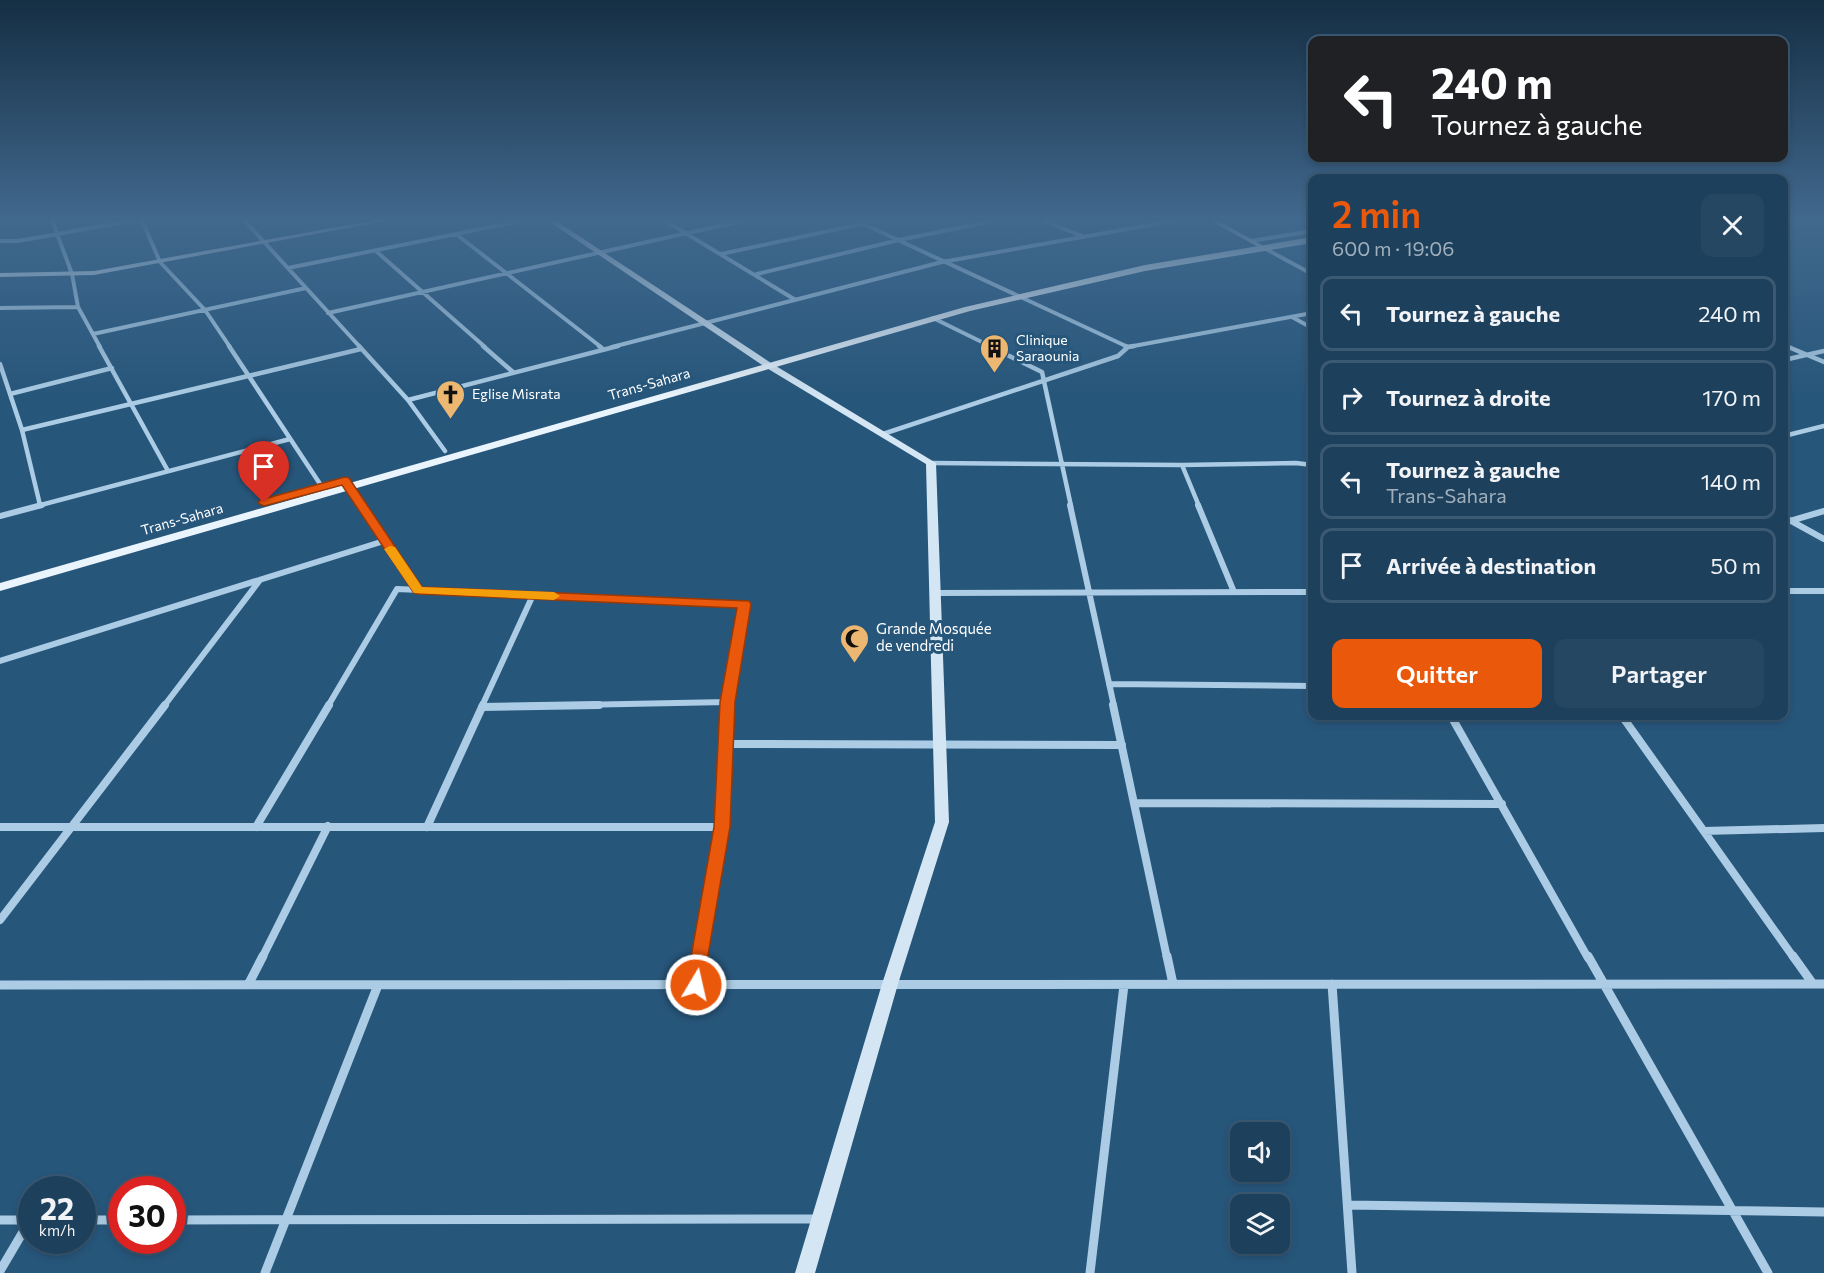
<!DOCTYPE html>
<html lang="fr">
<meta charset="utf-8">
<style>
:root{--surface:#1d405c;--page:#254762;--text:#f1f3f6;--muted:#a0afbb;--line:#3b5972;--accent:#ea580c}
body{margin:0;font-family:Commissioner,sans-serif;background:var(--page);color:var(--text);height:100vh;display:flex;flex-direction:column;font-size:22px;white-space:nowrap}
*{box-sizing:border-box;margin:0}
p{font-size:20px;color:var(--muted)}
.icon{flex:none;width:33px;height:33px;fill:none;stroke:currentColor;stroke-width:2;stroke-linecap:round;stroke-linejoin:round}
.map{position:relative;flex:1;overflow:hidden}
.sheet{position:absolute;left:1308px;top:174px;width:480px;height:546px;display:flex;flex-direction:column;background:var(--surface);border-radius:12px;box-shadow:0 3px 9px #0003,0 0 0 2px var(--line)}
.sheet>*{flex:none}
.banner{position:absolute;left:1308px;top:36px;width:480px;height:126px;border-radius:12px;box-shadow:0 3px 9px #0003,0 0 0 2px var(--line);background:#202124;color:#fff;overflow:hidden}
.tools{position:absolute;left:1230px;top:1122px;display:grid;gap:12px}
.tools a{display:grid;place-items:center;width:60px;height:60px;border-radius:12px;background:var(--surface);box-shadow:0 3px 9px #0003,0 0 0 2px var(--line);font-size:30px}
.speed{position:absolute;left:18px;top:1176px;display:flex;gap:12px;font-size:30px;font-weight:700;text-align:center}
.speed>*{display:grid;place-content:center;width:78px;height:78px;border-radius:50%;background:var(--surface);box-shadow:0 3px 9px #0003,0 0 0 2px var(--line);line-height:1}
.speed small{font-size:15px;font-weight:400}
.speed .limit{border:9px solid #d22;background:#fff;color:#111}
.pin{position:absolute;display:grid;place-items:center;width:51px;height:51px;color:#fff;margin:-62px -26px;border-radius:50% 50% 50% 0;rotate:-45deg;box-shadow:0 0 6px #0007}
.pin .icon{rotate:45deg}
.me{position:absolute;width:66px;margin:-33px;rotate:9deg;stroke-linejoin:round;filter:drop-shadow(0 0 4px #0008)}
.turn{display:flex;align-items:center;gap:21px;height:126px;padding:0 24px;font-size:27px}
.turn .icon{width:78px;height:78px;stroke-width:2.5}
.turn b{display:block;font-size:42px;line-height:51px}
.round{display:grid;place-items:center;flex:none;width:63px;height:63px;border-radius:12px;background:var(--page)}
.summary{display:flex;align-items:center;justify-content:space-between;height:102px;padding:0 24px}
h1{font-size:36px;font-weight:600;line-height:45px;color:var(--accent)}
.cta{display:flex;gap:12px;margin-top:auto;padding:12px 24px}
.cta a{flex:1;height:69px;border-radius:12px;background:var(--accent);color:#fff;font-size:24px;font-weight:600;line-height:69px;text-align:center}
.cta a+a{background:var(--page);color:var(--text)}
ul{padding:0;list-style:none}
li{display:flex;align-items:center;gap:18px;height:75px;margin:0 12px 9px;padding:0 12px;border:3px solid var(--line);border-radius:12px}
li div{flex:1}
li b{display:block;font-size:22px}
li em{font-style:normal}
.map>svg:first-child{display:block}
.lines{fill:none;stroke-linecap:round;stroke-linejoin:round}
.street-far4{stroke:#abcce4;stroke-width:4}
.street-far3{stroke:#abcce4;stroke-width:4.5}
.street-far2{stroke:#abcce4;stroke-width:6}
.street-far1{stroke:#abcce4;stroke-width:8}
.street{stroke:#abcce4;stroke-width:9}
.secondary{fill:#d4e6f4;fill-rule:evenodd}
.primary{fill:#eaf4fc;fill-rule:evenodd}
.route{fill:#ea580c;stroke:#983908;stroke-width:1.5}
.slow{fill:#f59e0b}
.labels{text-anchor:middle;stroke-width:6;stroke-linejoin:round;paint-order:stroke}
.far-poi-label{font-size:14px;fill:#fff;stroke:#27567b;text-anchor:start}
.far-street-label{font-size:14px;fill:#fff;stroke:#27567b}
.poi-label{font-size:15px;fill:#fff;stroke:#27567b;text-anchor:start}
</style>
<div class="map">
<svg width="1824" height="1273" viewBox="0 0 1824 1273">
<rect width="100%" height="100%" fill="#27567b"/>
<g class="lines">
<path class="street-far4" d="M 52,220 L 72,274 L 78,307 L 100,347
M 142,220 L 160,262 L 205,310 L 230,347
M 244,220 L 360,347
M 664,220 L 794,299
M 855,220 L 1128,347
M 1042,220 L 1082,236
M 456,234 L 601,347
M 0,241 L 18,241 L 136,220
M 1251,241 L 1312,231
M 1264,248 L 1312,274
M 376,251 L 485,347
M 721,254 L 879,220
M 288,268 L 525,220
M 757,274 L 899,240 L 997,220
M 0,308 L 78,307
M 328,313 L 746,220
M 1292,317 L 1312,328
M 933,318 L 992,347
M 93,334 L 306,288
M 1784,345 L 1789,347
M 612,347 L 942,262 L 1178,220
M 1128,347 L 1312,313"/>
<path class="street-far3" d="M 99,346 L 168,471
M 229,346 L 326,493
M 359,346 L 408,400 L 445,451
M 483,346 L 513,372
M 599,346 L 603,349
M 989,346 L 1042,372 L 1071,506
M 1125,346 L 1128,347
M 1786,346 L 1824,362
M 1784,360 L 1824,351
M 0,364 L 22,430 L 40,505
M 10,394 L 112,368
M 408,400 L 618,346
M 22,430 L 361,349
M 883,434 L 1118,356 L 1128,347 L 1134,346
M 1784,436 L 1824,426
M 931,463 L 1182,465 L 1296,463 L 1312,465
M 1182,465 L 1199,506
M 345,480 L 362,506
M 37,506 L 290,439"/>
<path class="street-far2" d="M 361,505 L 418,590
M 1070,505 L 1114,706
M 1198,505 L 1234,592
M 0,516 L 42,505
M 1784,517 L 1824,539
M 1790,521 L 1824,511
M 1784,591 L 1824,591
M 935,593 L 1312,592
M 0,661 L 384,541
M 1109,684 L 1312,686
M 164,706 L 260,580
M 328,706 L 397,589 L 744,604 L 727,706
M 482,706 L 533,595
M 525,706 L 727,702"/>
<path class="street-far1" d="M 1113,705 L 1167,958
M 482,707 L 599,705
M 1451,716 L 1588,958
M 1622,716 L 1794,958
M 727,744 L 1122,745
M 1134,803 L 1502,804
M 0,827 L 722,827
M 256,827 L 329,705
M 427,827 L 483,705
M 1704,831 L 1824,828
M 0,920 L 165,705
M 262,958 L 328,826
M 701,958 L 722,827 L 727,705"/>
<path class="street" d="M 1167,956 L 1173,984
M 1588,956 L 1768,1273
M 1793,956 L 1813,984
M 1332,984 L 1352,1273
M 0,985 L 1824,984
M 248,985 L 263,956
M 696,985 L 701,956
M 1348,1205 L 1824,1212
M 0,1220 L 32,1220
M 82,1220 L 122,1220
M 172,1220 L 818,1219
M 0,1271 L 30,1220
M 265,1273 L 378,985
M 1090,1273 L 1124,985"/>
<path class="secondary" d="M 376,220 L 391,220 L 94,275 L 0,277 L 0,273 L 94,271 Z
M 547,220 L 555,220 L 771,363 L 936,463 L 949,822 L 898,984 L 815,1273 L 795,1273 L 882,984 L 935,822 L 926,464 L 765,367 Z
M 1209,220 L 1217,220 L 1267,248 L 1262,249 Z"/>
<path class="primary" d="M 1312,237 L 1312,243 L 1145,271 L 970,311 L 0,591 L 0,583 L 965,307 L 1145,265 Z"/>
</g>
<linearGradient id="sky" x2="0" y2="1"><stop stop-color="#152f44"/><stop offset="0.55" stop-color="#41688d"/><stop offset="1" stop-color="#41688d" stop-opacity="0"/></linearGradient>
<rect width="1824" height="398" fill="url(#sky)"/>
<path class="route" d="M 345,477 L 349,478 L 422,587 L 749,601 L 751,604 L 735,702 L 730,827 L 702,990 L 696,992 L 689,990 L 686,985 L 714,827 L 720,702 L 737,608 L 418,594 L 414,593 L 342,485 L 264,506 L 258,503 L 260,500 Z"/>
<path class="slow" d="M 390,546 L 395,547 L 422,587 L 554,592 L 560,596 L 554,600 L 414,593 L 384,549 Z"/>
<defs>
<symbol id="building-pin" viewBox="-11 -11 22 30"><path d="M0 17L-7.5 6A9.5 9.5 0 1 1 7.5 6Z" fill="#ecb871" stroke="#27567b"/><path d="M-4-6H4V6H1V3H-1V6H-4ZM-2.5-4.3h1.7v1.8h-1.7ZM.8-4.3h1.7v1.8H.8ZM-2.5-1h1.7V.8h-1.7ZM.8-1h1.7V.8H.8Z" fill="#111"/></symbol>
<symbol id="church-pin" viewBox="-11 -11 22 30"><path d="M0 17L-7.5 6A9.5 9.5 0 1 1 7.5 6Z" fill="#ecb871" stroke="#27567b"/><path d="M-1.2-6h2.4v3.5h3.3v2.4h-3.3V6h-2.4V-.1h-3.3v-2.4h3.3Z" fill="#111"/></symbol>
<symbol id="mosque-pin" viewBox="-11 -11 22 30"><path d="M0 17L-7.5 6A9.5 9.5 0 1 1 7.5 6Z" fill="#ecb871" stroke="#27567b"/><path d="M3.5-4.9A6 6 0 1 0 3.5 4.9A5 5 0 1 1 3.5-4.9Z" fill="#111"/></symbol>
</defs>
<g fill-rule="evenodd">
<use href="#building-pin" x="978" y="332" width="33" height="45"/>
<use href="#church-pin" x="434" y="378" width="33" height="45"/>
<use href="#mosque-pin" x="838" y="622" width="33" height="45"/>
</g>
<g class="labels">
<g class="far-poi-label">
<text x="1016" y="345">Clinique<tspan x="1016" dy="16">Saraounia</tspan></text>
<text x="472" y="399">Eglise Misrata</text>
</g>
<g class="far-street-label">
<text transform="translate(649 384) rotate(-16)" y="5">Trans-Sahara</text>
<text transform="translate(182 519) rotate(-16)" y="5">Trans-Sahara</text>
</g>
<g class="poi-label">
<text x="876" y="634">Grande Mosquée<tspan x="876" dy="17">de vendredi</tspan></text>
</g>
</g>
</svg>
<div class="tools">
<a><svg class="icon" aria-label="sound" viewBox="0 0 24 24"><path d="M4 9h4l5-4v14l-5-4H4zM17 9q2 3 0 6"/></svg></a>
<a><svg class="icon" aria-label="layers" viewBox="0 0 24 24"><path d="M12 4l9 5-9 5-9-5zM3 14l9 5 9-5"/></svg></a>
</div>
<div class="speed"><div>22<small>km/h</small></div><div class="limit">30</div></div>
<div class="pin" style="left:264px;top:503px;background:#d93025"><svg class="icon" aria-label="arrive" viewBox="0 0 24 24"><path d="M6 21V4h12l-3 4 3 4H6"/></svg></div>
<svg class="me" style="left:696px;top:985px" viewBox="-20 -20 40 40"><circle r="17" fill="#ea580c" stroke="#fff" stroke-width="3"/><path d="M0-11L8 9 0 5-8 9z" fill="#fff"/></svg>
<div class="banner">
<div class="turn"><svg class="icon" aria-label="left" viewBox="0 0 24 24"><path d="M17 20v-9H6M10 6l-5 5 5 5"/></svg><div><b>240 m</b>Tournez à gauche</div></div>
</div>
<section class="sheet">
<div class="summary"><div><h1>2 min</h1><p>600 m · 19:06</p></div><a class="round"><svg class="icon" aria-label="close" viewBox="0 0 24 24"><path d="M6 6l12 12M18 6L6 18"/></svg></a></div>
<ul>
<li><svg class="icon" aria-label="left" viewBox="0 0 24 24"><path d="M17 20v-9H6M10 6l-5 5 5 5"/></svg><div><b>Tournez à gauche</b></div><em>240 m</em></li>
<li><svg class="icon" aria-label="right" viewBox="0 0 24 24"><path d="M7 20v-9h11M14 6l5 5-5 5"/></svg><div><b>Tournez à droite</b></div><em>170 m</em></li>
<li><svg class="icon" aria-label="left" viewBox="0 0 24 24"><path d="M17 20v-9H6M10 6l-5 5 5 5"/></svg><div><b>Tournez à gauche</b><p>Trans-Sahara</p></div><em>140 m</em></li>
<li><svg class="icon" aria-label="arrive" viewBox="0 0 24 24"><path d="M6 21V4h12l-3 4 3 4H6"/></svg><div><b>Arrivée à destination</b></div><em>50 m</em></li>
</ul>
<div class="cta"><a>Quitter</a><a>Partager</a></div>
</section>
</div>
